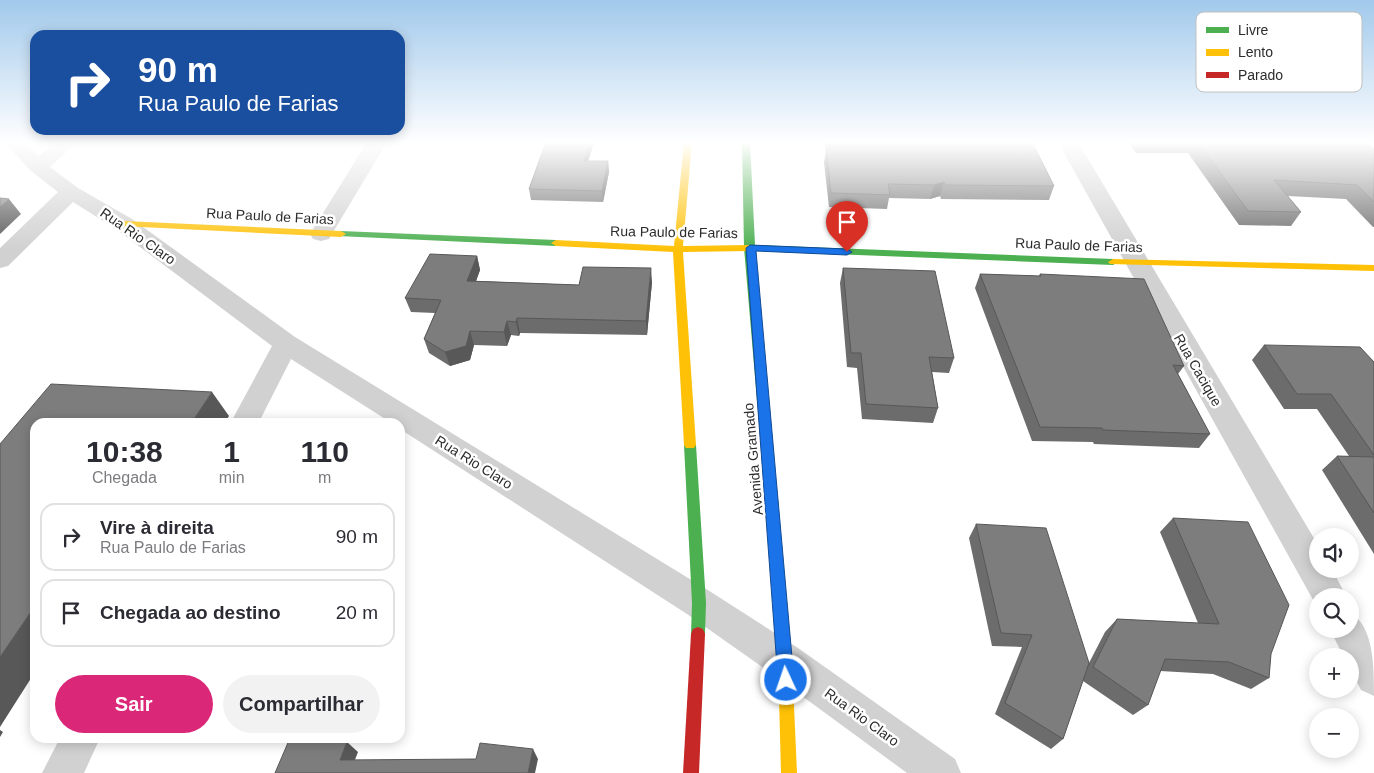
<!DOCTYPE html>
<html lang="pt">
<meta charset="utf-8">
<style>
:root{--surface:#fff;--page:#f2f2f3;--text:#2b2b33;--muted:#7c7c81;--line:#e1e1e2;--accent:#db2777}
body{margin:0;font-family:Arial,sans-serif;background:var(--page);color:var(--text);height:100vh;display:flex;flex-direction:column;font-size:19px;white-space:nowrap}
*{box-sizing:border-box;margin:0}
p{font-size:16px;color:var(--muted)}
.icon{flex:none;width:28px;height:28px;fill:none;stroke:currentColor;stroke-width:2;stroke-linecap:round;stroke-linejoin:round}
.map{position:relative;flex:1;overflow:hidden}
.drawer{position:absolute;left:30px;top:418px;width:375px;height:325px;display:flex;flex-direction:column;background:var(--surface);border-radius:15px;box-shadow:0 2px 12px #0003}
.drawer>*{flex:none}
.top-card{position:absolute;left:30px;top:30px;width:375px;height:105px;border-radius:15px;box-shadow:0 2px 12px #0003;background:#1a4fa0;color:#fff;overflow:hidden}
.fabs{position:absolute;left:1309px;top:528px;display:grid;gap:10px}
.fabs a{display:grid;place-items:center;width:50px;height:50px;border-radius:50%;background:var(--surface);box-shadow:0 2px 12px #0003;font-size:25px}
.pin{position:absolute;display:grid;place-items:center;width:42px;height:42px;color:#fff;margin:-51px -21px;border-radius:50% 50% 50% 0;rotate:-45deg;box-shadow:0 0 5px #0007}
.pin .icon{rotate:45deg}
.me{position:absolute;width:55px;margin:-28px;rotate:357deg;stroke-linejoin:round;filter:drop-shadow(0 0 4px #0008)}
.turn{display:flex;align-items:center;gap:18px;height:105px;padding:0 25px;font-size:22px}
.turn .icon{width:65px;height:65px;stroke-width:2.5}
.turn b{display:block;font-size:35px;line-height:42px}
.eta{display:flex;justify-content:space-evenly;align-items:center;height:85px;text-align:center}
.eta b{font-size:30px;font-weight:800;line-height:35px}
.action{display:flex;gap:10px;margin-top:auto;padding:10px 25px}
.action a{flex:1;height:58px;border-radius:30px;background:var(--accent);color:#fff;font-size:20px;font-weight:800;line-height:58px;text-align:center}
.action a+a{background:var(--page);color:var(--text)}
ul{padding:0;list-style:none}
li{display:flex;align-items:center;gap:15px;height:68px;margin:0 10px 8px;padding:0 15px;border:2px solid var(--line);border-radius:15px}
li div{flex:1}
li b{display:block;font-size:19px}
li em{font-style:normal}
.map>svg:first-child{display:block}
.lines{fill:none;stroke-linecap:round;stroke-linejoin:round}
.street{fill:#d1d1d1;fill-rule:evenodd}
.fast{fill:#4caf50;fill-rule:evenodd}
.slow{fill:#ffc107;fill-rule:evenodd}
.jam{fill:#c62828;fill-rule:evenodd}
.wall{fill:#6c6c6c}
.shaded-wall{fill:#585858}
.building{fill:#7d7d7d;stroke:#585858}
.route{fill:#1a73e8;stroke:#114b97}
.labels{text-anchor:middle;stroke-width:5;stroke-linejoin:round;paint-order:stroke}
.street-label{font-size:14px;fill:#2c2c2c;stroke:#fff}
.key{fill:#fff;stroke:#c0c0c0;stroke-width:1}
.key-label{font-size:14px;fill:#2c2c2c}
</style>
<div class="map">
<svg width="1374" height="773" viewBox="0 0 1374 773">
<rect width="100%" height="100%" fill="#fff"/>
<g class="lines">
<path class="street" d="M 4,142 L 25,142 L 39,156 L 55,142 L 77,142 L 50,167 L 78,188 L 132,219 L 295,337 L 711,592 L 798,648 L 955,759 L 961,773 L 907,773 L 772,674 L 687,614 L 400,429 L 400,422 L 390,422 L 291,359 L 259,422 L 231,422 L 272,346 L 116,229 L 73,202 L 8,266 L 0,268 L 0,248 L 58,192 L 31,171 Z
M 367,142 L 387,142 L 329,239 L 321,241 L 313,239 L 310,234 Z
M 1058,142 L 1078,142 L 1318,545 L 1318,569 L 1332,569 L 1346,596 L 1318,596 L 1317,607 Z
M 1350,613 C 1374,625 1374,668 1374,696 L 1361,690 L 1350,669 L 1350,656 L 1343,656 L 1330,629 L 1350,629 Z
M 60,738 L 100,738 L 84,773 L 42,773 Z"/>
<path class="fast" d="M 742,142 L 750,142 L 755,245 L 1113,259 L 1118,262 L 1113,265 L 755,251 L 777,494 L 775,498 L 771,499 L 767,498 L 765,494 L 744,248 Z
M 341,231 L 556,240 L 561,243 L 556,246 L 338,236 L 336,234 Z
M 690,440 L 694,442 L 696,445 L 706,603 L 705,634 L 703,639 L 698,641 L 693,639 L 691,634 L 692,603 L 684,445 L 686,442 Z"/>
<path class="slow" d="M 684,142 L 692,142 L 683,246 L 749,245 L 754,248 L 749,251 L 683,252 L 696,445 L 694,448 L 686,448 L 684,445 L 673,252 L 556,246 L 551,243 L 556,240 L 674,246 Z
M 124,221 L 341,231 L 346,234 L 341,237 L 121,226 L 121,222 Z
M 1113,259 L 1374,265 L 1374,271 L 1110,264 L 1108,262 Z
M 771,489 L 775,490 L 777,494 L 792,661 L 797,773 L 781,773 L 778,661 L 765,494 L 767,490 Z"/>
<path class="jam" d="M 698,627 L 703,629 L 705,634 L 699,773 L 683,773 L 691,634 L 693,629 Z"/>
</g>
<path class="wall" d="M 546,142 L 594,142 L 588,161 L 608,161 L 609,172 L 603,202 L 531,200 L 529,189 Z
M 824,142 L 1032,142 L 1054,186 L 1049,200 L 941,199 L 940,196 L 930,199 L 889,198 L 887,209 L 829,207 L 824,162 L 826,152 Z
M 1128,142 L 1367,142 L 1372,148 L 1374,148 L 1374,227 L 1373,227 L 1346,199 L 1288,196 L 1301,212 L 1291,226 L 1239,225 L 1188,153 L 1136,153 Z
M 477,256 L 480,270 L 476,281 L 579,285 L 652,282 L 647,335 L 520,333 L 519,336 L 511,335 L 507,346 L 474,345 L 470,360 L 450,366 L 429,353 L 424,339 L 435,313 L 411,312 L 405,298 Z
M 843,268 L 954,358 L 949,373 L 932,372 L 938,408 L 933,423 L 862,419 L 857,368 L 847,367 L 840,283 Z
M 980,274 L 1039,276 L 1040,274 L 1184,366 L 1178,374 L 1210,434 L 1199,448 L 1094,444 L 1093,442 L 1032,441 L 975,288 Z
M 1264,345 L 1374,362 L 1374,554 L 1322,470 L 1337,456 L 1349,456 L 1317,409 L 1284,409 L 1252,360 Z
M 1173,518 L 1271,654 L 1269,678 L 1251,689 L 1213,674 L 1160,671 L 1148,705 L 1133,715 L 1083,681 L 1063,739 L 1051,749 L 995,714 L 1022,647 L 992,646 L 969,538 L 976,524 L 1089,663 L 1105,632 L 1117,619 L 1198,623 L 1160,532 Z"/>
<path class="shaded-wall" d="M 589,142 L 594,142 L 585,172 L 584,161 Z
M 608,161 L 609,172 L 603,202 L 602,191 Z
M 944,182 L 940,196 L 930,199 L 934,185 Z
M 9,199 L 21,214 L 0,234 L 0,207 Z
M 477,256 L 480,270 L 471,295 L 467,281 Z
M 651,268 L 652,282 L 647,335 L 646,321 Z
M 517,318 L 520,333 L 519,336 L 516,322 Z
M 507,321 L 511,335 L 507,346 L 504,332 Z
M 470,331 L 474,345 L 470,360 L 450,366 L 445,352 Z
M 212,392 L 229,416 L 225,422 L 192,422 Z
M 35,606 L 35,672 L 0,727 L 0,657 Z
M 0,730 L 3,732 L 0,737 Z
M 347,742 L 358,752 L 351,770 L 340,760 Z
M 533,749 L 538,759 L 535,773 L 528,773 Z"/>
<path class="building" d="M 546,142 L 589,142 L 584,161 L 608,161 L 602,191 L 529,189 Z
M 828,142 L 1032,142 L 1054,186 L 946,185 L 944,182 L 934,185 L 888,184 L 890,195 L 831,193 L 826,148 L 830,148 Z
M 1198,142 L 1367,142 L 1372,148 L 1374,148 L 1374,202 L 1357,185 L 1274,180 L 1301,212 L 1248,211 Z
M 0,198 L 9,199 L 0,207 Z
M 430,254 L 477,256 L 467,281 L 579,285 L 583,267 L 651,268 L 646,321 L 517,318 L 516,322 L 507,321 L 504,332 L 470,331 L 466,346 L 445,352 L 424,339 L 441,300 L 405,298 Z
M 843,268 L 935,271 L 954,358 L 929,357 L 938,408 L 866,404 L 861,353 L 851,353 Z
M 980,274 L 1041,276 L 1040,274 L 1144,279 L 1184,366 L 1173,365 L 1210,434 L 1103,430 L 1102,428 L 1040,427 Z
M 1264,345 L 1360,347 L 1374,362 L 1374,455 L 1331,394 L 1297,394 Z
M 51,384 L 212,392 L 192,422 L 35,422 L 35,606 L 0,657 L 0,444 Z
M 1337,456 L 1374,457 L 1374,513 Z
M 1173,518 L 1248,522 L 1289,605 L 1271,654 L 1269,678 L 1229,662 L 1165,659 L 1148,705 L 1093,667 L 1117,619 L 1219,624 Z
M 976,524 L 1046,528 L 1089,663 L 1063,739 L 1005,703 L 1032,635 L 1001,633 Z
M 290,738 L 315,738 L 347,742 L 340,760 L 476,759 L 480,743 L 533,749 L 528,773 L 275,773 Z"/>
<linearGradient id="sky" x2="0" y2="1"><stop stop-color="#a1c9eb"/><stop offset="0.57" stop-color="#fff"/><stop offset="1" stop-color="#fff" stop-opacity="0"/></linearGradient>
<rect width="1374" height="250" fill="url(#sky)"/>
<path class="route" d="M 750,245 L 847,249 L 852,252 L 847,255 L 756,251 L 794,680 L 791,686 L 786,688 L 781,686 L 778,680 L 746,248 Z"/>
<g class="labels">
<g class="street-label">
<text transform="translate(270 216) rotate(3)" y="5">Rua Paulo de Farias</text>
<text transform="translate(674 232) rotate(1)" y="5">Rua Paulo de Farias</text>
<text transform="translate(138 236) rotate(35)" y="5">Rua Rio Claro</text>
<text transform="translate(1079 245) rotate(2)" y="5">Rua Paulo de Farias</text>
<text transform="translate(1198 370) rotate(60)" y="5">Rua Cacique</text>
<text transform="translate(753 459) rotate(-95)" y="5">Avenida Gramado</text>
<text transform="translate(474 462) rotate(32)" y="5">Rua Rio Claro</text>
<text transform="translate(862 717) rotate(36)" y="5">Rua Rio Claro</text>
</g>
</g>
<rect x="1196" y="12" width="166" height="80" rx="8" class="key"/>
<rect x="1206" y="27" width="23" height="6" fill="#4caf50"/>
<rect x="1206" y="49" width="23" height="7" fill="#ffc107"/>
<rect x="1206" y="72" width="23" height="6" fill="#c62828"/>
<g class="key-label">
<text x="1238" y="35">Livre</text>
<text x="1238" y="57">Lento</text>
<text x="1238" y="80">Parado</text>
</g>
</svg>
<div class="fabs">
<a><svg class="icon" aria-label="sound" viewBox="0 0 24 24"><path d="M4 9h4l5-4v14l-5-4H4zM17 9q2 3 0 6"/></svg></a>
<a><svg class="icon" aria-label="search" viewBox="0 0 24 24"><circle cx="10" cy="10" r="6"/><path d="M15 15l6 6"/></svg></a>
<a>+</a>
<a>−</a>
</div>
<div class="pin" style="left:847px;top:252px;background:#d93025"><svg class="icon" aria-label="arrive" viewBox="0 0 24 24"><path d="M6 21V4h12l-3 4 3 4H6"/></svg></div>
<svg class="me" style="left:786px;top:680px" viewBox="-20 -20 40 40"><circle r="17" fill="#1a73e8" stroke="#fff" stroke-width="3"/><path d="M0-11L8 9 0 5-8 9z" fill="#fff"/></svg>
<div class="top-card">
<div class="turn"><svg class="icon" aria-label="right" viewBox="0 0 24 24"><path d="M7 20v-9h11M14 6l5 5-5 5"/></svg><div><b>90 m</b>Rua Paulo de Farias</div></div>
</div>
<section class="drawer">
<div class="eta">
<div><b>10:38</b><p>Chegada</p></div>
<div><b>1</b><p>min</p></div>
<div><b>110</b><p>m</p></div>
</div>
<ul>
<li><svg class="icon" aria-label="right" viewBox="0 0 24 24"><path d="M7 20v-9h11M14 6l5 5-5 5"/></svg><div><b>Vire à direita</b><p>Rua Paulo de Farias</p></div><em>90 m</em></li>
<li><svg class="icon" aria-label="arrive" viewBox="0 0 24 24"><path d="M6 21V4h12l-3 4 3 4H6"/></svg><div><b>Chegada ao destino</b></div><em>20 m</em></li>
</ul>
<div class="action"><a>Sair</a><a>Compartilhar</a></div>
</section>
</div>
